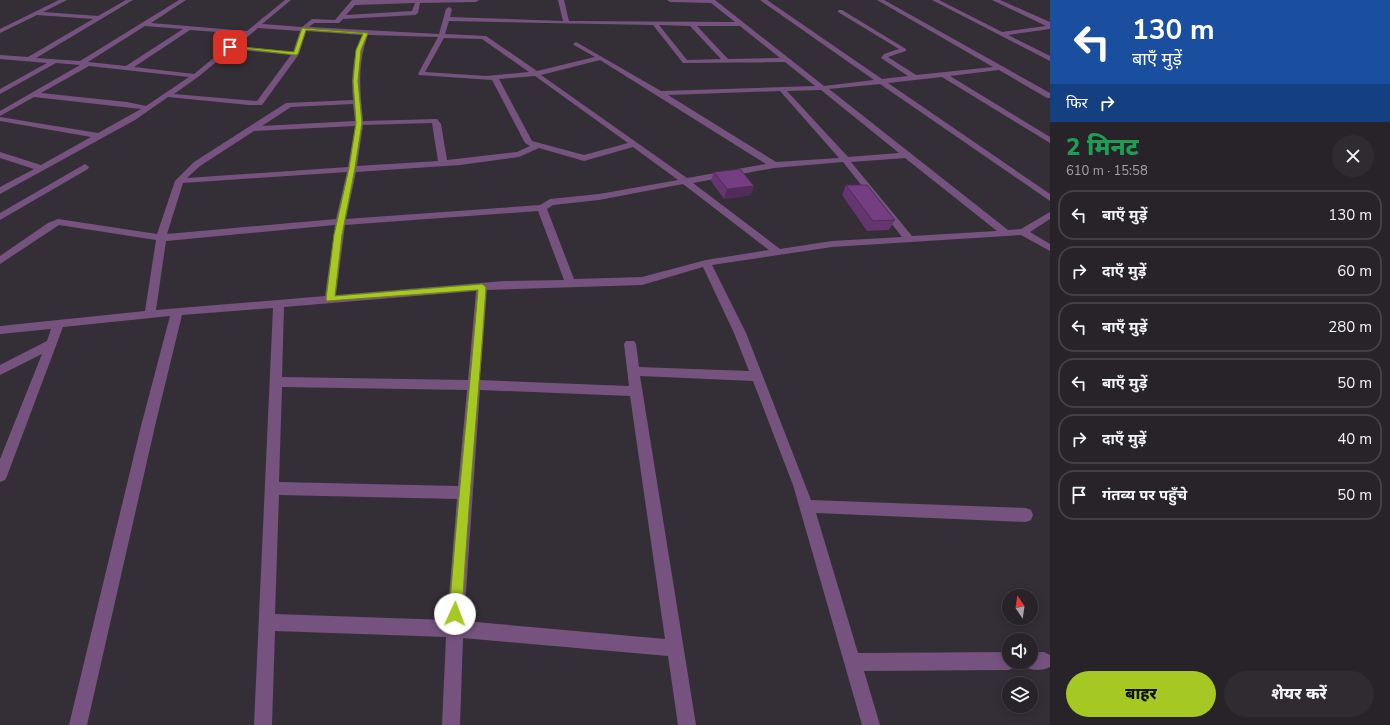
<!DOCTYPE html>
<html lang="hi">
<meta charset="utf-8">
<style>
:root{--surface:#272328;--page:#2f2b30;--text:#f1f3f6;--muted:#a4a4a8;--line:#434045;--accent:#a5c822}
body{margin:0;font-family:"Nunito Sans","Noto Sans Devanagari",sans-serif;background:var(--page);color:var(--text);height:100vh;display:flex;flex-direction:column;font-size:15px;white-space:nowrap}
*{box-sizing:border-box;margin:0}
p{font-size:13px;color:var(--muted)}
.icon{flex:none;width:22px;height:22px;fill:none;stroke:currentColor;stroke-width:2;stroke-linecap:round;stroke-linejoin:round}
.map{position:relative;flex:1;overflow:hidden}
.side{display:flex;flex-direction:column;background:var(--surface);width:340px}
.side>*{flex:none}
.guide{background:#1a4fa0;color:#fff;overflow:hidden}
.needle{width:26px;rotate:347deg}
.tools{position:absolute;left:1002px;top:589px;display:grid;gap:8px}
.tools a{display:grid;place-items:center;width:36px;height:36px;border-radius:50%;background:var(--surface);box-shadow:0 2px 10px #0003,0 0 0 1px var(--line);font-size:20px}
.pin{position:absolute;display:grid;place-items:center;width:34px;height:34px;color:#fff;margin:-17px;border-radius:8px;box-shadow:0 2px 6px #0006}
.me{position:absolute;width:44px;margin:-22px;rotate:2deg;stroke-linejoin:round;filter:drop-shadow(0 0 3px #0008)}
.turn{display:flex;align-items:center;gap:14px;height:84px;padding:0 16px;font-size:18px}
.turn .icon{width:52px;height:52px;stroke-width:2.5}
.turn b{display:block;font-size:28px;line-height:34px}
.then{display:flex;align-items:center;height:38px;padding:0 16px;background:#0003;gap:8px;font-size:15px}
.round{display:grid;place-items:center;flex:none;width:42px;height:42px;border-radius:21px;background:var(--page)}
.summary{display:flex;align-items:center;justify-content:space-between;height:68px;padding:0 16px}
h1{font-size:24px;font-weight:800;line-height:30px;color:#1e9e55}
.primary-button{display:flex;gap:8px;margin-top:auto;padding:8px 16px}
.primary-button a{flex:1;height:46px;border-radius:24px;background:var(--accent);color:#111;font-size:16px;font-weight:800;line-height:46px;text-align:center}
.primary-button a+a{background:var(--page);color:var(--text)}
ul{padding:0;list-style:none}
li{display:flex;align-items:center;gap:12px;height:50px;margin:0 8px 6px;padding:0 8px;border:2px solid var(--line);border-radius:16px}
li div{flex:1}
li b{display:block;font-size:15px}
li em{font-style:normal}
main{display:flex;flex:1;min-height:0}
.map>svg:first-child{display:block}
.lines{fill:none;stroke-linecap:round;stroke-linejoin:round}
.minor{fill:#76527f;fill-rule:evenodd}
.wall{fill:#653570}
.shaded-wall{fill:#522b5b}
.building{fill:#753e82;stroke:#522b5b}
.route{fill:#a5c822;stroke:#6b8216}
</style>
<main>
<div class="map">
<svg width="1050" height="725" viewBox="0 0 1050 725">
<rect width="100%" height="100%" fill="#342f36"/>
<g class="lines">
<path class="minor" d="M 59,0 L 67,0 L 43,12 L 98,16 L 126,0 L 133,0 L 36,58 L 80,61 L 179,0 L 186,0 L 151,23 L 247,31 L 285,0 L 291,0 L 262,24 L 302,27 L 312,19 L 335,20 L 352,0 L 479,0 L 476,2 L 420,3 L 418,13 L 415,15 L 343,19 L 339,23 L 314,23 L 309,27 L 439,34 L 446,9 L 449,7 L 452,9 L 450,17 L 563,21 L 558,0 L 564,0 L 569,21 L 735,22 L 711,3 L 670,2 L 667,0 L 715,0 L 824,86 L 874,80 L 760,0 L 767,0 L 882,79 L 908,76 L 881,58 L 884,54 L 899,49 L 838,12 L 838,10 L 842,10 L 906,49 L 906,51 L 888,57 L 916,75 L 993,67 L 877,0 L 884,0 L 1050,93 L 1050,98 L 1047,98 L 999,70 L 950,76 L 1050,137 L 1050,143 L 942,77 L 888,83 L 1050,194 L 1050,201 L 880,84 L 829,89 L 1008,230 L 1021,229 L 1050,212 L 1050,219 L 1030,232 L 1050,244 L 1050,251 L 1021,235 L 832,247 L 712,265 L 746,333 L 811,500 L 1026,508 L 1031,510 L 1033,515 L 1031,520 L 1026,522 L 816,513 L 858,653 L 1009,652 L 1009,662 L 1017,662 L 1015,667 L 1009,670 L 864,671 L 880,725 L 862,725 L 793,485 L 753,381 L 640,376 L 696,725 L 678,725 L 668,656 L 463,638 L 460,725 L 442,725 L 446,637 L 275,631 L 272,725 L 254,725 L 273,308 L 182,315 L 155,426 L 87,725 L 69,725 L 141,426 L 170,316 L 63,327 L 7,476 L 5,480 L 0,482 L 0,459 L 42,354 L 0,375 L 0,365 L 47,341 L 51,329 L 0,334 L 0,326 L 145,311 L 156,240 L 59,225 L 0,264 L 0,256 L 48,223 L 58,219 L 157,234 L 175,181 L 194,162 L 286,103 L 353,100 C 351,77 353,56 362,35 L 306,31 L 299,54 L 262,105 L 249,105 L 168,97 L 135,120 L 0,194 L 0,187 L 34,169 L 0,158 L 0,152 L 41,165 L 91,137 L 0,121 L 0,117 L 98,133 L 141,109 L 34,97 L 0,116 L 0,111 L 80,65 L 56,63 L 0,94 L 0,89 L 47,63 L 0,59 L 0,55 L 28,57 L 93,19 L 37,15 L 0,33 L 0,29 ZM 415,3 L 412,11 L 346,15 L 355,5 ZM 449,21 L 653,25 L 683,63 L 785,62 L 815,86 L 661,91 L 576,42 L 573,44 L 574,45 L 595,57 L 537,71 L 486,36 L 445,34 ZM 659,25 L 690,26 L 721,59 L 687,60 ZM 145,26 L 183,29 L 126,66 L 88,62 ZM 697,26 L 740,26 L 780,58 L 728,59 ZM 258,28 L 300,31 L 293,52 L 237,46 ZM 190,30 L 243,34 L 194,74 L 134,67 ZM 368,35 L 438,37 L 418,74 L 419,75 L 492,80 L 525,143 L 530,146 L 517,152 L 447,160 L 441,124 L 437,119 L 363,121 C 360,91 357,64 368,35 ZM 444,38 L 482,39 L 529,72 L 486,76 L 425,72 ZM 232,49 L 291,55 L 257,101 L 174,94 L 198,77 ZM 600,60 L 766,164 L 687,178 L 541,75 ZM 89,66 L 189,77 L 146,106 L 127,102 L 41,93 ZM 535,76 L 628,143 L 584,155 L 532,141 L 499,79 ZM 821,90 L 899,153 L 848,157 L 787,91 ZM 780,91 L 839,158 L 776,162 L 668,95 ZM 353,104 L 355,121 L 262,126 L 291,107 ZM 432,123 L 438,161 L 357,166 L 363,125 ZM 355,126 L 348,167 L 187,178 L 200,166 L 254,131 ZM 633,147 L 678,180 L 599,194 L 550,199 L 540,205 L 346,219 L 356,172 L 460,165 L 519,157 L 539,148 L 584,161 ZM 905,158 L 997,231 L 912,236 L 851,162 ZM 843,162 L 902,237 L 832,241 L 780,249 L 693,183 L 774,168 ZM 347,172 L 336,219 L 167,234 L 183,183 ZM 683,184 L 769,250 L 706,260 L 642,277 L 574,279 L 547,209 L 553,205 L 599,200 ZM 538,211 L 564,280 L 504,281 L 336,295 L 345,225 ZM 335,225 L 325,296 L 156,310 L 166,241 ZM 703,267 L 734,333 L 749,371 L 639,367 L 636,344 L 634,341 L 626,341 L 624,344 L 629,386 L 480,380 L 487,290 L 642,285 ZM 476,291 L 468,380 L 282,377 L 284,307 ZM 282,387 L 467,390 L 458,486 L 279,482 ZM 480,390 L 630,396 L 665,639 L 464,621 ZM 279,495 L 457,499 L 447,620 L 275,614 Z
M 932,0 L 939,0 L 1002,32 L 1046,26 L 992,0 L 1000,0 L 1050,22 L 1050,29 L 1008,35 L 1050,56 L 1050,61 Z
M 85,164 L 89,167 L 88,169 L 0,220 L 0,213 Z
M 1031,652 L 1044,652 L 1050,655 L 1050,667 C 1042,671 1033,671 1025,667 L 1023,662 L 1031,662 Z"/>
</g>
<path class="wall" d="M 714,172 L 751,195 L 724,199 L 711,181 Z
M 846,185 L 895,220 L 889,230 L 867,231 L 842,195 Z"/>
<path class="shaded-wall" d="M 754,186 L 751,195 L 724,199 L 727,189 Z"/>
<path class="building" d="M 740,169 L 754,186 L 727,189 L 714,172 Z
M 846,185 L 867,185 L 895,220 L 873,221 Z"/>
<path class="route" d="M 302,28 L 368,33 L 361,50 L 358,81 L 362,123 L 355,168 L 342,235 L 335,296 L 482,284 L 486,287 C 479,396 468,505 462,614 L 460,618 L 455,620 L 451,618 L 449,614 C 457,506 469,398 478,290 L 327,301 L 326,299 L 334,235 L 349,168 L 356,123 L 353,81 L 356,50 L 363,34 L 306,30 L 298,54 L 296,55 L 228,47 L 230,46 L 294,52 Z"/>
</svg>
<div class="tools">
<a><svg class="needle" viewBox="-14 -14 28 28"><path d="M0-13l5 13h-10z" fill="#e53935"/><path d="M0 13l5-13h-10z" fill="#a4a4a8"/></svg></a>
<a><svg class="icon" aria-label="sound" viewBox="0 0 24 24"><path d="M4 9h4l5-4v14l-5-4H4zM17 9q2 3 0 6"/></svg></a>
<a><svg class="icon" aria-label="layers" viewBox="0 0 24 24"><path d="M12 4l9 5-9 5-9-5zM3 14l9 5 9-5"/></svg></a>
</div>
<div class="pin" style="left:230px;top:47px;background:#d93025"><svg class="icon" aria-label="arrive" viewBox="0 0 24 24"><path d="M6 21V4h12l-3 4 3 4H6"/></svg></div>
<svg class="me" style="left:455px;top:614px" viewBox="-20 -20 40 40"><circle r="19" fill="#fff"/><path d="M0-13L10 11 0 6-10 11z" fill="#a5c822"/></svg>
</div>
<section class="side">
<div class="guide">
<div class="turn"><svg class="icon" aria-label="left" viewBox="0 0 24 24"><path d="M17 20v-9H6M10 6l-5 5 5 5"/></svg><div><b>130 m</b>बाएँ मुड़ें</div></div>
<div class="then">फिर<svg class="icon" aria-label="right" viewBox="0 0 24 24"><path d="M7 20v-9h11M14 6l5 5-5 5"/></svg></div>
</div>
<div class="summary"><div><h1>2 मिनट</h1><p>610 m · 15:58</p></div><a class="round"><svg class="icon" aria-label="close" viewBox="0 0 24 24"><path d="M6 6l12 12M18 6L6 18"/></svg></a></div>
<ul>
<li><svg class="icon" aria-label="left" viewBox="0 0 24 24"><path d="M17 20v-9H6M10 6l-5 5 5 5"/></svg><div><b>बाएँ मुड़ें</b></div><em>130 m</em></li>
<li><svg class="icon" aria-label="right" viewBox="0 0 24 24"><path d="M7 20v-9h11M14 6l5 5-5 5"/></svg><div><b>दाएँ मुड़ें</b></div><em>60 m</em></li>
<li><svg class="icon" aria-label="left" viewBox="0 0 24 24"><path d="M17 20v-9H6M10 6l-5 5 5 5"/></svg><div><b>बाएँ मुड़ें</b></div><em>280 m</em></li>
<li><svg class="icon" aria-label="left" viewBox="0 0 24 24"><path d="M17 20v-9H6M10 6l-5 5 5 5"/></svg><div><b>बाएँ मुड़ें</b></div><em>50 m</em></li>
<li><svg class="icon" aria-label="right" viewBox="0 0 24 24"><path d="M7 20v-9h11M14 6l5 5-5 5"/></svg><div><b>दाएँ मुड़ें</b></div><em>40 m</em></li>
<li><svg class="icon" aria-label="arrive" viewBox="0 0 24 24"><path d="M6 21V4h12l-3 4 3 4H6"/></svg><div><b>गंतव्य पर पहुँचे</b></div><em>50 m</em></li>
</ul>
<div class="primary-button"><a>बाहर</a><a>शेयर करें</a></div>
</section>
</main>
